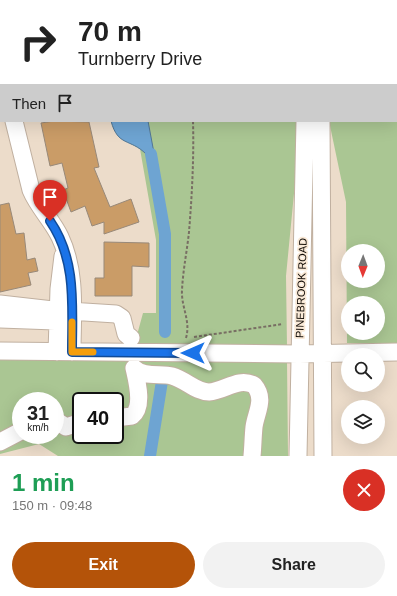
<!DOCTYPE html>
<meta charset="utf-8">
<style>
:root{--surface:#fff;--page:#f2f2f2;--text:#222;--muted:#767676;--accent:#b45309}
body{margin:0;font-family:Helvetica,sans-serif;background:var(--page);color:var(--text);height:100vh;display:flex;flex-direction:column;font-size:15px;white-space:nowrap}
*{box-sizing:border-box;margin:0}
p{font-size:13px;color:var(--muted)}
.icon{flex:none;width:22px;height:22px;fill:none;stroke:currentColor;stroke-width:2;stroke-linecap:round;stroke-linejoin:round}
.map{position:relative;height:456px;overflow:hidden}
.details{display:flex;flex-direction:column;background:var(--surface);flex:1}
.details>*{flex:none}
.hud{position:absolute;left:0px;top:0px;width:397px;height:122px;box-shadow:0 4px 16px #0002;background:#fff;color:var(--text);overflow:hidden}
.needle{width:26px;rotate:181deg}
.buttons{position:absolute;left:341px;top:244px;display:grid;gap:8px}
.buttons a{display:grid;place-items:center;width:44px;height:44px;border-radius:50%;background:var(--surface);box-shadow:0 4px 16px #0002;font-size:20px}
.speed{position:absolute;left:12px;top:392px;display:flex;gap:8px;font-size:20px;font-weight:700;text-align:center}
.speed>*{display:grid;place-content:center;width:52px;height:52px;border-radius:50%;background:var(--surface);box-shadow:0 4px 16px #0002;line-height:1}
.speed small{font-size:10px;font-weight:400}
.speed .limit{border:2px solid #111;border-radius:6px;background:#fff;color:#111}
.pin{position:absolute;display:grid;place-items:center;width:34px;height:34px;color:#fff;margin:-41px -17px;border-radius:50% 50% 50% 0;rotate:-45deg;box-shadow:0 0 4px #0007}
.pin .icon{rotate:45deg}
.me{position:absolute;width:44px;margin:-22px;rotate:270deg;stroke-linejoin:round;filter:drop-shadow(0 0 3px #0008)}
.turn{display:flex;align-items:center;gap:14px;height:84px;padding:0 12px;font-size:18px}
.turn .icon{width:52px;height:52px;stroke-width:2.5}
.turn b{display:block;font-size:28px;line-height:34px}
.then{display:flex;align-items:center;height:38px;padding:0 12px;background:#0003;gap:8px;font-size:15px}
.round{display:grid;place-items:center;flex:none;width:42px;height:42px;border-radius:21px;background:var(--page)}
.overview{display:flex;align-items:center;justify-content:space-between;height:68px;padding:0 12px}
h1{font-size:24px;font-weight:800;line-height:30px;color:#1e9e55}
.button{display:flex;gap:8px;margin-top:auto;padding:8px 12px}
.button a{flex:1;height:46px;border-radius:24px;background:var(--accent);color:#fff;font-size:16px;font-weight:800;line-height:46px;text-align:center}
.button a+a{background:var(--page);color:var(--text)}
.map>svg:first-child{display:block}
.green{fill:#aac693;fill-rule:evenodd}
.water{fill:#6ea4d2;stroke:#527695}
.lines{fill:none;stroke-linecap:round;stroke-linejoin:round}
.canal{stroke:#6ea4d2;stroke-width:12}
.building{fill:#ca9c67;stroke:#988979}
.minor-casing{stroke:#c0b0a0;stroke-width:19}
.path{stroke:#786e63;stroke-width:2;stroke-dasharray:3 2;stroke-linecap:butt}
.minor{stroke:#fff;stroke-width:17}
.route-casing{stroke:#114b97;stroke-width:10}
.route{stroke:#1a73e8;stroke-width:7}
.slow{stroke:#f59e0b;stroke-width:7}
.labels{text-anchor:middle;stroke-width:3.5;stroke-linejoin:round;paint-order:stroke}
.street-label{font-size:11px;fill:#100b06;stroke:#f9e9d7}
</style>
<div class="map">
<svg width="397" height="456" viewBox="0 0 397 456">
<rect width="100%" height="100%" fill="#ecdcca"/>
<path class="green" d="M 325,0 L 397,0 L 397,343 L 347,343 L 346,202 L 329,121 L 396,121 L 396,1 ZM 348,251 L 378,251 L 378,281 L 348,281 ZM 348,303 L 378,303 L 378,333 L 348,333 Z
M 111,121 L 299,121 L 296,173 L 286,276 L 287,347 L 134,346 L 143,313 L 156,313 L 156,240 L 140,149 C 124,139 117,142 111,121 Z
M 0,358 L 287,361 L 288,456 L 58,456 L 39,444 L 0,454 ZM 21,401 L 55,401 L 55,435 L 21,435 ZM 81,401 L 115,401 L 115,435 L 81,435 Z"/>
<path class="water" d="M 111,121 L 148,121 L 154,153 L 146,154 C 130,138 118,147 111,121 Z"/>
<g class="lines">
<path class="canal" d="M 151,154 L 165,234 L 165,332
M 150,456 L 162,381"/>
</g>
<path class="building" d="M 54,121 L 89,122 L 99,167 L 94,168 L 110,207 L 131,199 L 139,222 L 104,234 L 104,222 L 92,226 L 85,206 L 71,212 L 63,190 L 68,188 L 62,163 L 50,166 L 41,123 Z
M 9,203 L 16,234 L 24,233 L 27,260 L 35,258 L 38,271 L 28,273 L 31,285 L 0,292 L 0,205 Z
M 104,242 L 149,243 L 149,267 L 132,266 L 132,296 L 95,296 L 95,278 L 104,278 Z"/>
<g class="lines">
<defs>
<path id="minor" d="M 318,0 L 318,1
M 0,64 L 1,68
M 14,121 L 31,190 C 38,207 52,220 60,237 C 77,273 72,314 72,352
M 321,121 L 323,456
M 0,304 L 53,310 L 116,314 L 122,318 L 126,334 L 131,338
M 0,319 L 55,321
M 0,351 L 299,354 L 397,352
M 57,352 L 59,289 L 63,256
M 134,368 C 143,378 161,373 172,376 C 186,380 196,392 209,392 C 225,391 238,377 254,385 C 266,399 256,412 254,427 C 253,437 253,446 252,456
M 115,418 L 132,416 C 144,407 137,381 134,368
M 55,420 L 66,427 L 81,422
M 0,442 L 21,431
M 298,456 L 305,121"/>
</defs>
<use href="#minor" class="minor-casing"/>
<path class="path" d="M 248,1 L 248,0
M 194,337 L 283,324
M 186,338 C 191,321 181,307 182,290 C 183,270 187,251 189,232 C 192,195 194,158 193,121"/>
<use href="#minor" class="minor"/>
</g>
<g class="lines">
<defs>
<path id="route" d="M 50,221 C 77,260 72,307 72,352 L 193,353"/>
</defs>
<use href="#route" class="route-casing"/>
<use href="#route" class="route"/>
<path class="slow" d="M 72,322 L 72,352 L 93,352"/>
</g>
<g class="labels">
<g class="street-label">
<text transform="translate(301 288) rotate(-88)" y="4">PINEBROOK ROAD</text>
</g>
</g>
</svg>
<div class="buttons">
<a><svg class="needle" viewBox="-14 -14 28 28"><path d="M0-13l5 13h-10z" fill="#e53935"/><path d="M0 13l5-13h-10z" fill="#767676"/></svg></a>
<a><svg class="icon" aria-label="sound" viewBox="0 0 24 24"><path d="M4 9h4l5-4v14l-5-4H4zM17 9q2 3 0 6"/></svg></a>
<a><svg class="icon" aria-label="search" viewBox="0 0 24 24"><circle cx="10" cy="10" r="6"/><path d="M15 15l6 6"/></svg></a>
<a><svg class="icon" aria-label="layers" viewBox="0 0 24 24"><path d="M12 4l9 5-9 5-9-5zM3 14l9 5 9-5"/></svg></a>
</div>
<div class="speed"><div>31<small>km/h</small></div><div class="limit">40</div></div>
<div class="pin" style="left:50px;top:221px;background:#d93025"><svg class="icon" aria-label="arrive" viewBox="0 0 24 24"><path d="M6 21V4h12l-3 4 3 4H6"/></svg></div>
<svg class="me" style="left:193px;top:353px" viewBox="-20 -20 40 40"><path d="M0-17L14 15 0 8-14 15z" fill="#1a73e8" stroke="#fff" stroke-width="4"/></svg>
<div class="hud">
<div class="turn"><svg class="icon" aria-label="right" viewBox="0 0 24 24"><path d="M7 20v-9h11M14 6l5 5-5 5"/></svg><div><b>70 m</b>Turnberry Drive</div></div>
<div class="then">Then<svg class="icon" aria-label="arrive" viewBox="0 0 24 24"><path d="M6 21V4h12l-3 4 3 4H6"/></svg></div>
</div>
</div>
<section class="details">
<div class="overview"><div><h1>1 min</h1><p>150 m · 09:48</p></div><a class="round" style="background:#d93025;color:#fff"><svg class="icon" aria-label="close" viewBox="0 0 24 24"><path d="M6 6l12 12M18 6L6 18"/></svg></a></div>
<div class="button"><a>Exit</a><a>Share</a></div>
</section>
